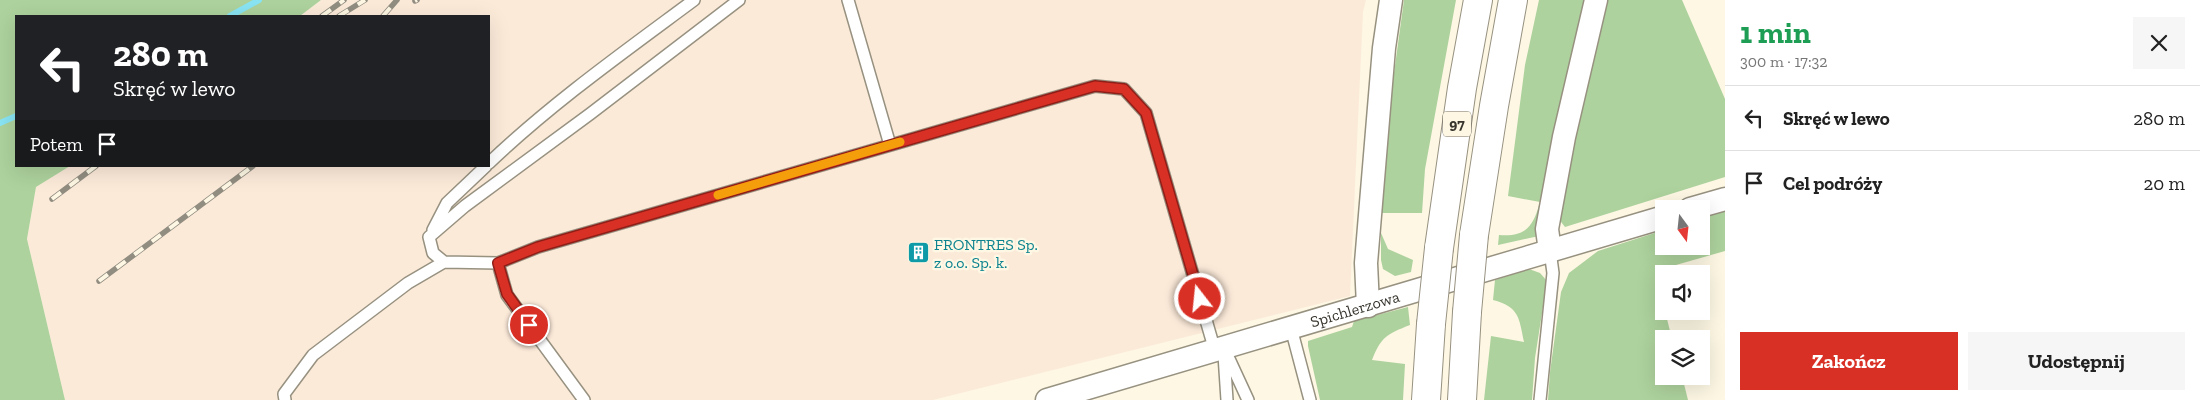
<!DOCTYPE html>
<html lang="pl">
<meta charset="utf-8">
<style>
:root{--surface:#fff;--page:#f6f6f6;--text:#222;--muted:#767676;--line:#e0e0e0;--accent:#d93025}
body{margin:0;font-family:"Zilla Slab",serif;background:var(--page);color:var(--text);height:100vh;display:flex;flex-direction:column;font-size:19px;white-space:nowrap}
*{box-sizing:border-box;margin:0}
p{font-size:16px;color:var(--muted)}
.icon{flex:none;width:28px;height:28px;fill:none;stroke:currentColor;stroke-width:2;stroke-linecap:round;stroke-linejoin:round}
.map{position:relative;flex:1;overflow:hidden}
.side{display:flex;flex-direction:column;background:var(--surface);width:475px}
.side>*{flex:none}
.hud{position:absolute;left:15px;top:15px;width:475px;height:152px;border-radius:0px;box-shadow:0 5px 20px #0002;background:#202124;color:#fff;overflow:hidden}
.needle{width:32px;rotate:165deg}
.tools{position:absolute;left:1655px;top:200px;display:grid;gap:10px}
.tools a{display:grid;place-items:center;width:55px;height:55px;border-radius:0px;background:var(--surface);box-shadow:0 5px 20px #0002;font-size:25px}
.pin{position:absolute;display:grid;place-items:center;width:42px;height:42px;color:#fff;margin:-21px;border:2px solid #fff;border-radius:50%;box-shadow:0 1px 5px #0007}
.me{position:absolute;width:55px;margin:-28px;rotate:344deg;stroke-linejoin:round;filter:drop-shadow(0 0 4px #0008)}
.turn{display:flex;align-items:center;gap:18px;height:105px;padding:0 15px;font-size:22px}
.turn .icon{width:65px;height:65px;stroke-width:2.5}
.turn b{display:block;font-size:35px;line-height:42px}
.then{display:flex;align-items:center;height:48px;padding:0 15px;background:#0003;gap:10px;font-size:19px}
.round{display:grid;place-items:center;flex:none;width:52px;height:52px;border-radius:0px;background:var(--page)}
.head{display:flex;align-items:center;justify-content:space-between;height:85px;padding:0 15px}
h1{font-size:30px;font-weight:800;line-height:38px;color:#1e9e55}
.action{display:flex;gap:10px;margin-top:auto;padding:10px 15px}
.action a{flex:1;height:58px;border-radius:0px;background:var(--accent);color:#fff;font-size:20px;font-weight:800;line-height:58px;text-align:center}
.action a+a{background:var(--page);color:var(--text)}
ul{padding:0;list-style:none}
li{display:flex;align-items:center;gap:15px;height:65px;padding:0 15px;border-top:1px solid var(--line)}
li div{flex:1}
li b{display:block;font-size:19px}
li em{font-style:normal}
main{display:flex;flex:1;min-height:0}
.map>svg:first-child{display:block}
.industrial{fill:#fcead9}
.green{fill:#add29d}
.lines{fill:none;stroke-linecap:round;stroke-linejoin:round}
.stream{stroke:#88e3f2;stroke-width:6}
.service-casing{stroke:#979180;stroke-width:14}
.minor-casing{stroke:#979180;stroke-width:25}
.primary-casing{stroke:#979180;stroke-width:30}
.service{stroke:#fff;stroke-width:11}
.minor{stroke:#fff;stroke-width:22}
.primary{stroke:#fff;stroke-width:28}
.rail-casing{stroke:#918d81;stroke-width:5.5}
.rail{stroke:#fdf7e4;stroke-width:4;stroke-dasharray:11;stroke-linecap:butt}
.primary-bridge-casing{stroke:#979180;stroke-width:30;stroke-linecap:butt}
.primary-bridge{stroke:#fff;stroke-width:28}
.route-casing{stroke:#8d1f18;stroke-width:12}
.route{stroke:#d93025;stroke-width:9}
.slow{stroke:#f59e0b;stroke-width:9}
.labels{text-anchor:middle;stroke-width:4.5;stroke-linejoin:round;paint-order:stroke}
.shield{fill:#fdf7e4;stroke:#736f65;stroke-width:1}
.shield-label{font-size:15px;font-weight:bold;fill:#38352e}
.culture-label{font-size:16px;fill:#0d838f;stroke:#fdf7e4;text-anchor:start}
.street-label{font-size:16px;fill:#38352e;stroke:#fdf7e4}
</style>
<main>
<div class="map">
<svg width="1725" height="400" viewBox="0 0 1725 400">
<rect width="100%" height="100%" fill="#fdf7e4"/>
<path class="industrial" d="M 321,0 L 1366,0 L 1363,12 L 1350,296 L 933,400 L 65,400 L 27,239 L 36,187 L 70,166 L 489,166 L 489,16 L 300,16 Z"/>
<path class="green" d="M 0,0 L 321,0 L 300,16 L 16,16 L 16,166 L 70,166 L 36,187 L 27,239 L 65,400 L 0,400 Z
M 1404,0 L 1456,0 L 1425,169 L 1422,213 L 1381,213 L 1391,95 Z
M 1539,0 L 1588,0 L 1539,236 L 1498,245 L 1499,235 C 1526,237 1533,227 1540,202 L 1508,196 L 1525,65 Z
M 1605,0 L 1682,0 L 1725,99 L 1725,177 L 1565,227 L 1558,218 L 1595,37 Z
M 1725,211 L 1725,251 L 1655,271 L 1672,339 L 1664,339 L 1664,376 L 1682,376 L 1688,400 L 1548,400 L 1550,372 L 1561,292 L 1569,273 L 1598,251 L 1664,230 L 1664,246 L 1701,246 L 1701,218 Z
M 1381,233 L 1388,249 L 1413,260 L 1411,272 L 1395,276 L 1383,269 L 1381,260 Z
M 1529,269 L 1540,273 L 1547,281 L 1535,358 L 1532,400 L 1484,400 L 1491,336 L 1524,342 C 1519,317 1519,307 1493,300 L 1495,280 Z
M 1408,307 L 1410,325 C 1387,334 1381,337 1372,360 L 1405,364 L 1403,400 L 1320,400 L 1308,346 L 1308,341 L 1352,327 L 1354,321 Z"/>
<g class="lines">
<path class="stream" d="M 230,16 L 259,0
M 0,123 L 16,116"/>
<defs>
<path id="service" d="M 739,0 L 590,114 L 465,206 L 429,237 L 433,253 L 444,262 L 498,263 L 538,247 L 1095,86 L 1124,89 L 1146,113 L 1215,351
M 848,0 L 890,145
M 489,163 C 552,103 624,52 694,0
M 433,230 L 447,203 L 486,166
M 498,263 L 507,295 L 584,400
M 1291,328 L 1310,400
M 1224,348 L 1248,400
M 1224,355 L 1227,400
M 285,400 L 284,394 L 313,355 L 408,283 L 444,262
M 1540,400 L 1553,273 L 1550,251"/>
<g id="minor">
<path d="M 1690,209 L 1725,199"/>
<path d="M 1550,251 L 1547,229 L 1564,137 L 1596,0"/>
<path d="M 1368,306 L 1366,263 L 1384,48 L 1391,0"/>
<path id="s1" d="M 1047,400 L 1664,217"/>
</g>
<path id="primary" d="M 1474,235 L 1494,106 L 1513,0
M 1439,248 L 1462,88 L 1478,0
M 1426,400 L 1431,324
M 1462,400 L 1467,312"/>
</defs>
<use href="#service" class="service-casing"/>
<use href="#minor" class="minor-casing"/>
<use href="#primary" class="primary-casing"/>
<use href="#service" class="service"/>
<use href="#minor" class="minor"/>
<use href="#primary" class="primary"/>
<defs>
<path id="rail" d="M 415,1 L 417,0
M 322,16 L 344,0
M 339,16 L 365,0
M 383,16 L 397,0
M 52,199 L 96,166
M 99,281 L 253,166"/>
</defs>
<use href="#rail" class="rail-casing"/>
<use href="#rail" class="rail"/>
<defs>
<path id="primary-bridge" d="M 1467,312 L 1474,235
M 1431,324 L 1439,248"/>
</defs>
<use href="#primary-bridge" class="primary-bridge-casing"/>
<use href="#primary-bridge" class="primary-bridge"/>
</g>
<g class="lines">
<defs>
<path id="route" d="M 529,325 L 507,294 L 498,263 L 538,247 L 1095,86 L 1124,89 L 1146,113 L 1200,299"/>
</defs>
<use href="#route" class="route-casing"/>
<use href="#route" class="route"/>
<path class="slow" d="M 718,195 L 900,142"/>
</g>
<defs>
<symbol id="building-square" viewBox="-11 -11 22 22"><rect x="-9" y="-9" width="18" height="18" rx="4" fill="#0f9aa8" stroke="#fdf7e4"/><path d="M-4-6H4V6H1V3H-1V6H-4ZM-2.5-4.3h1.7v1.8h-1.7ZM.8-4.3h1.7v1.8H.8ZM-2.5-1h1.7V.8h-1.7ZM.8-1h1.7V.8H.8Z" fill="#fff"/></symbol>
</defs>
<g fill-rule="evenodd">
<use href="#building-square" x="906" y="240" width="25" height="25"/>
</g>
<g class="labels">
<rect class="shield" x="1443" y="111.5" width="28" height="25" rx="4"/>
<g class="shield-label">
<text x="1457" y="129">97</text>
</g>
<g class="culture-label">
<text x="934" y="250">FRONTRES Sp.<tspan x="934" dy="18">z o.o. Sp. k.</tspan></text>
</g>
<g class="street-label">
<text dy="6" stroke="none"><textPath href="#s1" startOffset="321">Spichlerzowa</textPath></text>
</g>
</g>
</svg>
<div class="tools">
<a><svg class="needle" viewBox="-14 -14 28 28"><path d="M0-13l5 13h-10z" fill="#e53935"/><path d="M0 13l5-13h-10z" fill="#767676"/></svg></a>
<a><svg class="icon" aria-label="sound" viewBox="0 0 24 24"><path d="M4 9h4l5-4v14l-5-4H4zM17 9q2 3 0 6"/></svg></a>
<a><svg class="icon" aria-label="layers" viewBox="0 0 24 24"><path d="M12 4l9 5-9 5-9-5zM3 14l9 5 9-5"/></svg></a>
</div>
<div class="pin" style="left:529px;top:325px;background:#d93025"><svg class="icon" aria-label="arrive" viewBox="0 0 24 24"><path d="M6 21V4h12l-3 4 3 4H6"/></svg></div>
<svg class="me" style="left:1200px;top:299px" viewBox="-20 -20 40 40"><circle r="17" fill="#d93025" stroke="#fff" stroke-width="3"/><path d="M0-11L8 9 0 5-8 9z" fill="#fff"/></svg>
<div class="hud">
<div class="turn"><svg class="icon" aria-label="left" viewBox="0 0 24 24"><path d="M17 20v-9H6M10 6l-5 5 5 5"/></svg><div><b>280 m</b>Skręć w lewo</div></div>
<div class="then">Potem<svg class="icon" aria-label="arrive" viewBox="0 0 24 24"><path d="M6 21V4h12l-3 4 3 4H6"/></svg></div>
</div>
</div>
<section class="side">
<div class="head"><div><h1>1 min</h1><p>300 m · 17:32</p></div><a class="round"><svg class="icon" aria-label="close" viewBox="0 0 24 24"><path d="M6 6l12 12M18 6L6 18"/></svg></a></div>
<ul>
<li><svg class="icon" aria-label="left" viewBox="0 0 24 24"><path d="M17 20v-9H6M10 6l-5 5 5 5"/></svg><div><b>Skręć w lewo</b></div><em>280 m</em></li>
<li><svg class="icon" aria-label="arrive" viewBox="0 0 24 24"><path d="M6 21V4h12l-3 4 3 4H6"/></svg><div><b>Cel podróży</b></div><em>20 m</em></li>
</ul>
<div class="action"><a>Zakończ</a><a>Udostępnij</a></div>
</section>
</main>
